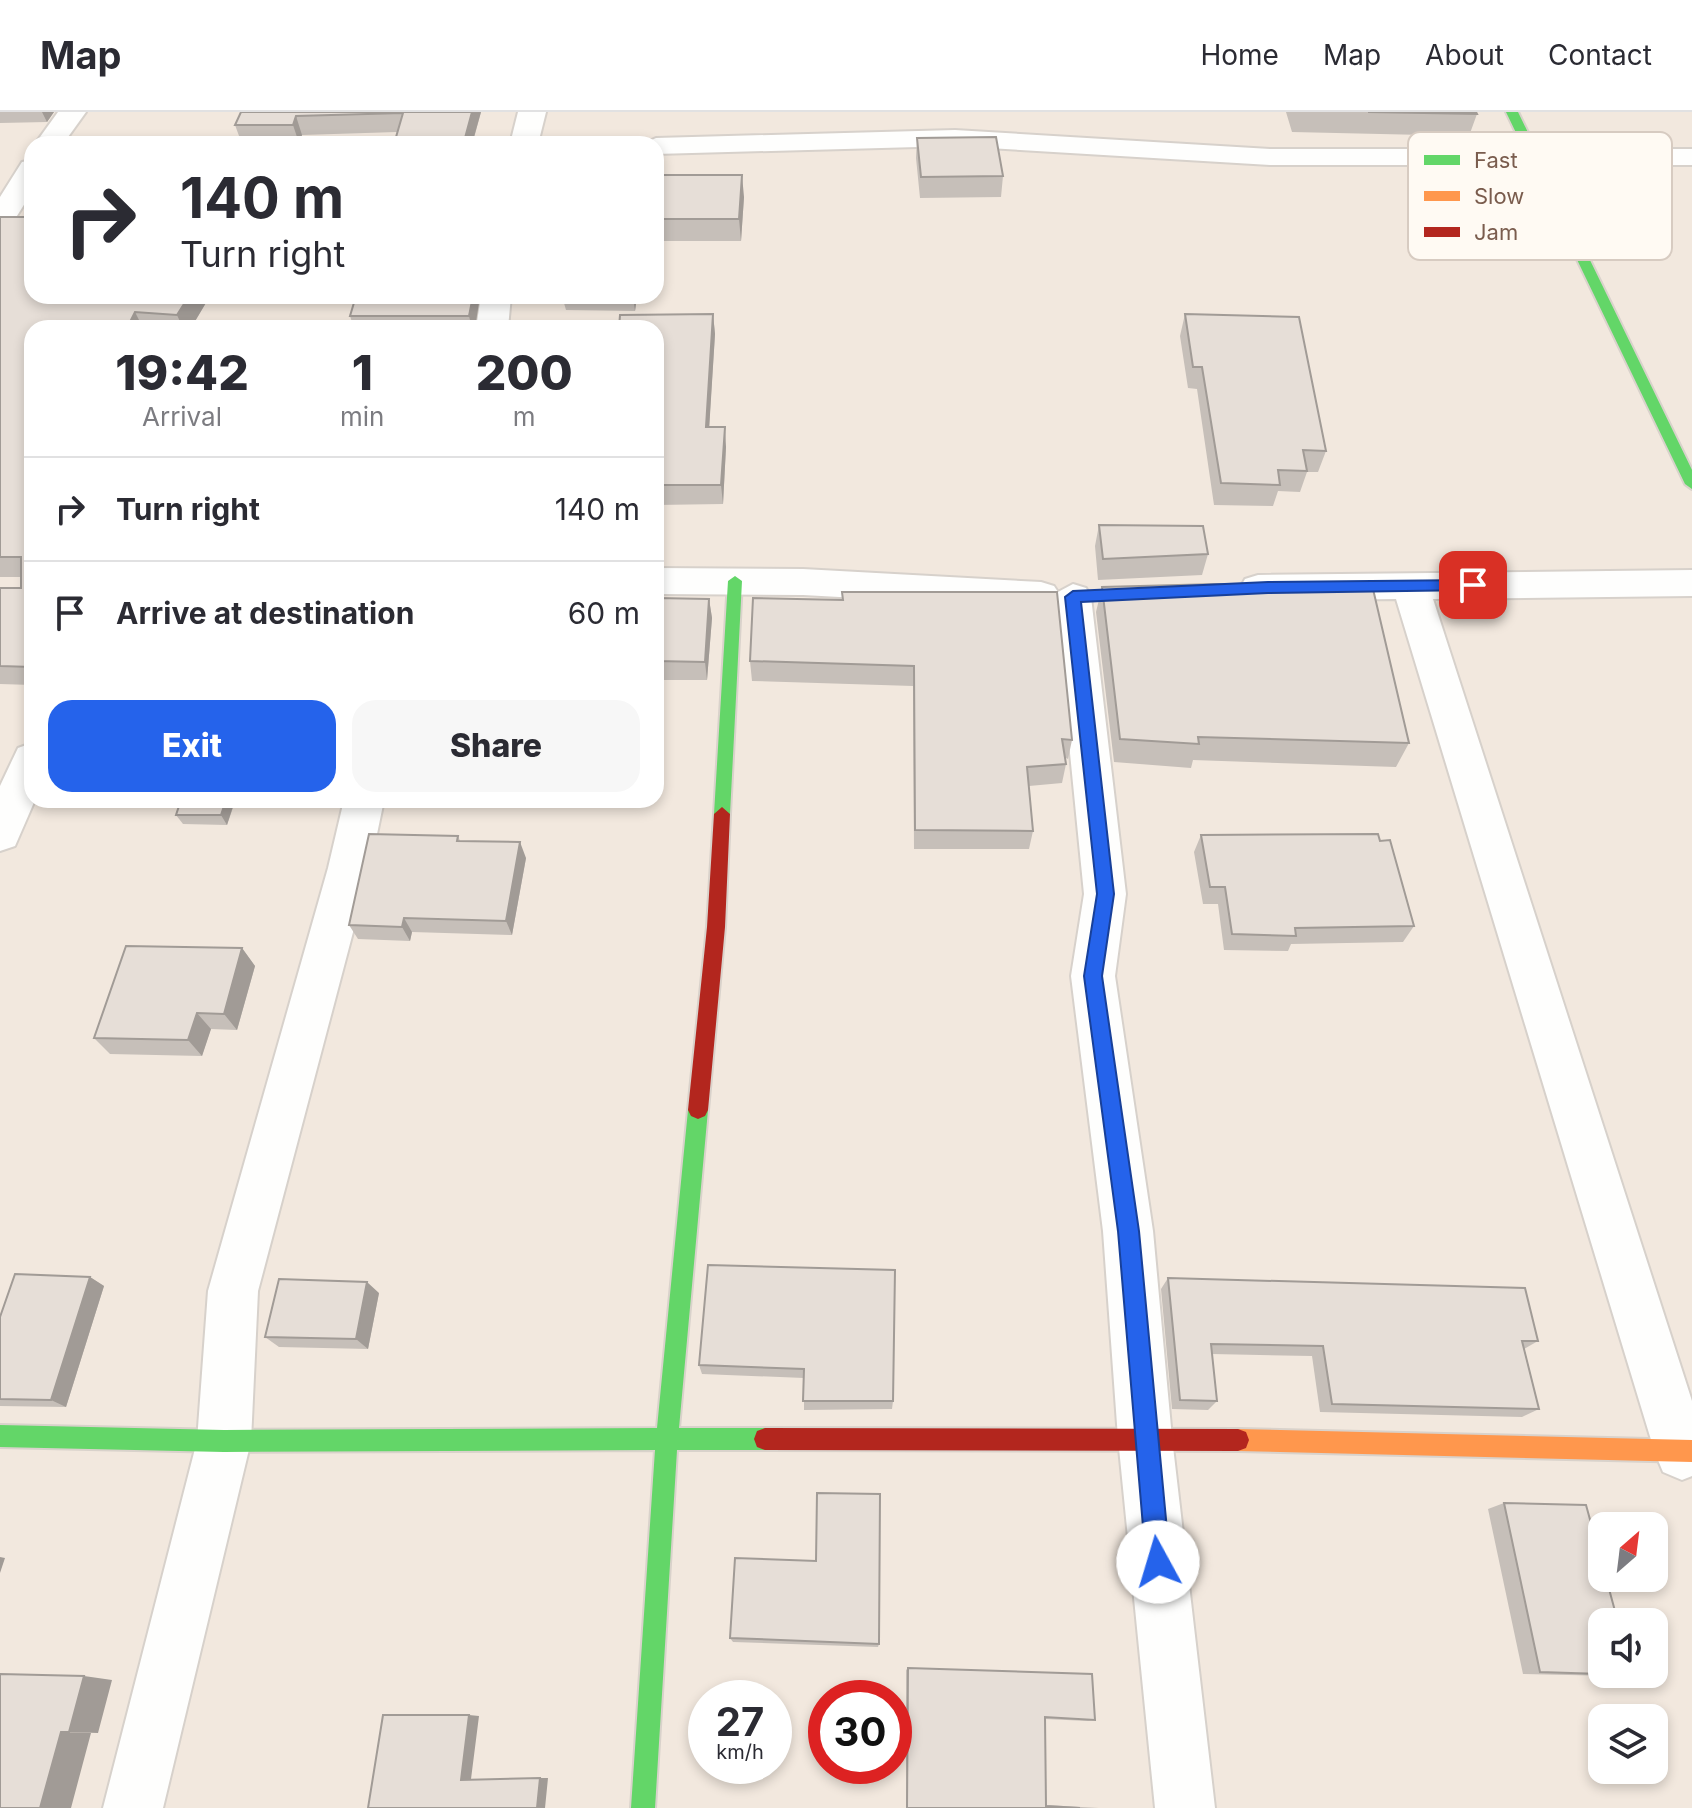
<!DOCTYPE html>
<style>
:root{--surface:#fff;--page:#f7f7f7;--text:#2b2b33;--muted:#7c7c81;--line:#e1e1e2;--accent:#2563eb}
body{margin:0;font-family:Inter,sans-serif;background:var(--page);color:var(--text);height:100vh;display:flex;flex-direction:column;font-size:30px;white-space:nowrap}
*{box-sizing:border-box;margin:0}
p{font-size:26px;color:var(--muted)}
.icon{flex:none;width:44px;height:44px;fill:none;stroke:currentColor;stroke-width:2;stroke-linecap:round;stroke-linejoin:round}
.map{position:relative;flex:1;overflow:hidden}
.side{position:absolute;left:24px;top:208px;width:640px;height:488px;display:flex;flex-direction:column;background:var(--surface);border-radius:24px;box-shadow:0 4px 12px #0003}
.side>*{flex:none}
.top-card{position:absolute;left:24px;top:24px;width:640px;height:168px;border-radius:24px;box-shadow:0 4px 12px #0003;background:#fff;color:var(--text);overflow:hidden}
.needle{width:52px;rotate:28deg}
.controls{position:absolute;left:1588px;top:1400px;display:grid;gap:16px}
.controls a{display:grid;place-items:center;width:80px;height:80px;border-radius:16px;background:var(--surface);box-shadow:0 4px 12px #0003;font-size:40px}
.speed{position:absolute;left:688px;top:1568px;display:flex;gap:16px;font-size:40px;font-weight:700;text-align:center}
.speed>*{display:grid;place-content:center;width:104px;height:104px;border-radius:50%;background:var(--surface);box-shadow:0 4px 12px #0003;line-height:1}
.speed small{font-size:20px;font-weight:400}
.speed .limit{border:12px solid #d22;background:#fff;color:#111}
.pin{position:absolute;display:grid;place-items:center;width:68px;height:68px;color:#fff;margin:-34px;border-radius:16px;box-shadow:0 4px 12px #0006}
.me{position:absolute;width:88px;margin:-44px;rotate:354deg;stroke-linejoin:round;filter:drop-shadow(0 0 6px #0008)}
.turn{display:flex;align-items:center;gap:28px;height:168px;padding:0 24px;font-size:36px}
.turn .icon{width:104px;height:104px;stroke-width:2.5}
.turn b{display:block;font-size:56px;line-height:68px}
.eta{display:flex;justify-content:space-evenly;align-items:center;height:136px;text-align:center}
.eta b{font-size:48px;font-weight:800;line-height:56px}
.primary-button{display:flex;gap:16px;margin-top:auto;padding:16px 24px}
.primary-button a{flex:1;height:92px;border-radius:24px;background:var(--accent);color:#fff;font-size:32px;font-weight:800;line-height:92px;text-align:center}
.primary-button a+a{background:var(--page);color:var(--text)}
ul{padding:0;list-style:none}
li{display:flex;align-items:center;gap:24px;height:104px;padding:0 24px;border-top:2px solid var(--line)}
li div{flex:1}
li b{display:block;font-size:30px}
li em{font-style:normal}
header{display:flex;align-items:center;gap:48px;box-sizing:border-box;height:112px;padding:0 40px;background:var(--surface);border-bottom:2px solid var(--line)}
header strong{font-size:38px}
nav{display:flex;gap:44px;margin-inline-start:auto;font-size:28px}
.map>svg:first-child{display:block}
.residential{fill:#f2e8de;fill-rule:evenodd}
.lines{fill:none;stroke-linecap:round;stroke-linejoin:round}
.street-casing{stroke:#d7d1cb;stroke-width:4}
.fast-casing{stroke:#d9d2cb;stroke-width:4}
.slow-casing{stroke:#d9d2cb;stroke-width:4}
.jam-casing{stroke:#d9d2cb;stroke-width:4}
.street{fill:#fefefd;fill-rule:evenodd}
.fast{fill:#63d668;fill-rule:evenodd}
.slow{fill:#ff974d;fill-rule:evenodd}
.jam{fill:#b3261e;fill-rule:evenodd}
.wall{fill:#c6bfb9}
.shaded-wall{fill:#a19b96}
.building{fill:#e6ded7;stroke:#a19b96;stroke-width:2}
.route{fill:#2563eb;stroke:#184099;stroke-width:2}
.key{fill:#fffaf3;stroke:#d7cbc1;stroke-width:2}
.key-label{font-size:22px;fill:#7a5c4d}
</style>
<header>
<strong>Map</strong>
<nav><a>Home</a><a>Map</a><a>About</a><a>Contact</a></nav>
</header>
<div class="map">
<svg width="1692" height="1696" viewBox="0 0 1692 1696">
<rect width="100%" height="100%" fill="#f9f5f0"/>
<path class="residential" d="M 0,0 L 1692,0 L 1692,1696 L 0,1696 ZM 32,32 L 656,32 L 656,184 L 32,184 ZM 32,216 L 656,216 L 656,688 L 32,688 ZM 1602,1414 L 1654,1414 L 1654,1466 L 1602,1466 ZM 1602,1510 L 1654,1510 L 1654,1562 L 1602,1562 ZM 706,1586 L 774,1586 L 774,1654 L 706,1654 ZM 826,1586 L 894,1586 L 894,1654 L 826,1654 ZM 1602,1606 L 1654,1606 L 1654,1658 L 1602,1658 Z"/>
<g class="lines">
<defs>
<path id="street" d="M 58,0 L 86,0 L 63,32 L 35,32 Z
M 518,0 L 546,0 L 538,32 L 510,32 Z
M 955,18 L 1270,37 L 1692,37 L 1692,53 L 1270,53 L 955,34 L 656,42 L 656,32 L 643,32 L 656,26 Z
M 32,48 L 32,80 L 10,115 L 0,118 L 0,85 L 22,50 Z
M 481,184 L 511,184 L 508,216 L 476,216 Z
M 656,456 L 803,457 L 1041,470 L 1054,474 L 1058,480 L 1073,472 L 1086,476 L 1091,485 L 1126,782 L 1115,864 L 1153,1119 L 1172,1326 L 1215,1696 L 1155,1696 L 1118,1326 L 1103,1119 L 1071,864 L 1084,782 L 1055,490 L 1041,496 L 803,483 L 656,482 Z
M 1692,458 L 1692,484 L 1433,487 L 1692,1289 L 1692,1364 L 1682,1368 L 1663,1360 L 1655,1341 L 1396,487 L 1258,489 L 1245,485 L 1240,476 L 1245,467 L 1258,463 Z
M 32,631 L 32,688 L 35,688 L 15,734 L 0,739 L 0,674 L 18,636 Z
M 344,688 L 384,688 L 370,756 L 258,1179 L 251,1329 L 163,1696 L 103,1696 L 197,1329 L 208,1179 L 328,756 Z"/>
<path id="fast" d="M 1506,0 L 1518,0 L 1692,358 L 1692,377 L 1685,372 Z
M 735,464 L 742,469 L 730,702 L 722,709 L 714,702 L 728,469 Z
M 698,989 L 705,992 L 708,998 L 679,1316 L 765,1316 L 773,1319 L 776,1327 L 773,1335 L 765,1338 L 677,1338 L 655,1696 L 631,1696 L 655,1338 L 224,1340 L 0,1335 L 0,1313 L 224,1318 L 657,1316 L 688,998 L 691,992 Z"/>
<path id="slow" d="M 1238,1317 L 1692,1328 L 1692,1350 L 1238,1339 L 1230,1336 L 1227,1328 L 1230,1320 Z"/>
<path id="jam" d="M 722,695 L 730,702 L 725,815 L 708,998 L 705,1004 L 698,1007 L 691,1004 L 688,998 L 707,815 L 714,702 Z
M 765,1316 L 1238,1317 L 1246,1320 L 1249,1328 L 1246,1336 L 1238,1339 L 765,1338 L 757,1335 L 754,1327 L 757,1319 Z"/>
</defs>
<use href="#street" class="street-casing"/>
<use href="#fast" class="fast-casing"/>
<use href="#slow" class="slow-casing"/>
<use href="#jam" class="jam-casing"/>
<use href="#street" class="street"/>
<use href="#fast" class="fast"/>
<use href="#slow" class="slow"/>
<use href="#jam" class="jam"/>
</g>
<path class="wall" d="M 0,0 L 54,0 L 47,10 L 0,11 Z
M 241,0 L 481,0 L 474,26 L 481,26 L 482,31 L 394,32 L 397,20 L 302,23 L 299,31 L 242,32 L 235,13 Z
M 1286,0 L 1476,0 L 1477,2 L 1469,24 L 1292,20 Z
M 917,26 L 1003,64 L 1001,85 L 920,86 L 916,46 Z
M 656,63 L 744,85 L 741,129 L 656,129 Z
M 0,105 L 32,184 L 210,184 L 191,216 L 32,216 L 32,573 L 0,572 L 0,476 L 21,476 L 21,465 L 0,465 Z
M 480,184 L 475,216 L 354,216 L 350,204 Z
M 512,184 L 637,184 L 635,199 L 566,198 L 564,191 L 513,191 Z
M 713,202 L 715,222 L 709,315 L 726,335 L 723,392 L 656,393 L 656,216 Z
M 1185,202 L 1326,339 L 1318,360 L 1307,360 L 1300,380 L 1278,379 L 1273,394 L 1214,393 L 1197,277 L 1188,276 L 1180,224 Z
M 1099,413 L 1208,442 L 1202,463 L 1098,468 L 1095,434 Z
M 1102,475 L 1409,631 L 1396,655 L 1193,648 L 1191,656 L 1114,650 L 1096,500 Z
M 656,486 L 709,487 L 712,506 L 707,568 L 656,568 Z
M 842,488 L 1072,628 L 1068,647 L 1066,646 L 1066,652 L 1062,671 L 1029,674 L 1033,719 L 1029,737 L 914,737 L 913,574 L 752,569 L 750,549 Z
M 235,690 L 227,713 L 183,712 L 176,703 Z
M 1201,723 L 1414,814 L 1403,830 L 1291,832 L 1288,839 L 1224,838 L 1218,792 L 1203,792 L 1194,740 Z
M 458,724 L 460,729 L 526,746 L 512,823 L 412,820 L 410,829 L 358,827 L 349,813 Z
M 242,836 L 255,854 L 237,918 L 211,917 L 202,944 L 110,942 L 94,926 Z
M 708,1153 L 893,1289 L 892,1297 L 804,1298 L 804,1266 L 702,1262 L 699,1253 Z
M 90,1165 L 104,1174 L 66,1295 L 0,1294 L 0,1205 Z
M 1168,1166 L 1538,1229 L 1524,1237 L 1539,1297 L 1522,1305 L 1320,1300 L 1312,1244 L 1212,1242 L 1217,1289 L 1208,1298 L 1172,1297 L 1161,1177 Z
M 379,1181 L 368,1237 L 279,1235 L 265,1225 Z
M 1504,1391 L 1632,1562 L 1613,1564 L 1523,1562 L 1488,1397 Z
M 730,1526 L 879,1532 L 878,1535 L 733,1530 Z
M 908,1556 L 1095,1608 L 1088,1609 L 1045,1607 L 1046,1693 L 1099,1696 L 906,1696 L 906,1558 Z"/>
<path class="shaded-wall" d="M 42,0 L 54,0 L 47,10 Z
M 472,0 L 481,0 L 472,32 L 465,26 Z
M 296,4 L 302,23 L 299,31 L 293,13 Z
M 742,63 L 744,85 L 741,129 L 739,107 Z
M 189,184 L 210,184 L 191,216 L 183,216 L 177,203 Z
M 473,184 L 480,184 L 475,216 L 472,216 L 469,204 Z
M 633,184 L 637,184 L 635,199 Z
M 135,200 L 143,216 L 127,216 Z
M 713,202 L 715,222 L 708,335 L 706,315 Z
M 725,315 L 726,335 L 723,392 L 721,373 Z
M 709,487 L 712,506 L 707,568 L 705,550 Z
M 226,688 L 235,688 L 227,713 L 221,703 Z
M 520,730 L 526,746 L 512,823 L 506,809 Z
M 404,806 L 412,820 L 410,829 L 402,815 Z
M 242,836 L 255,854 L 237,918 L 224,902 Z
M 197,901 L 211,917 L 202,944 L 188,928 Z
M 90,1165 L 104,1174 L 66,1295 L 51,1288 Z
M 367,1170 L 379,1181 L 368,1237 L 356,1227 Z
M 0,1445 L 5,1446 L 0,1461 Z
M 84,1564 L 112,1568 L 98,1621 L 69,1620 Z
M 469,1603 L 479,1604 L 471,1667 L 461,1668 Z
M 61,1620 L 91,1621 L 71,1696 L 40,1696 Z
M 540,1666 L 548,1666 L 545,1696 L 537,1696 Z"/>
<path class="building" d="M 241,0 L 472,0 L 465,26 L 481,26 L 479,31 L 509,30 L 509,32 L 394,32 L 403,1 L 296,4 L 293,13 L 235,13 Z
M 1368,0 L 1476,0 L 1477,2 Z
M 996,25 L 1003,64 L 921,65 L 917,26 Z
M 656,63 L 742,63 L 739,107 L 656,107 Z
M 0,105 L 32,105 L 32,184 L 189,184 L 177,203 L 135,200 L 127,216 L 32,216 L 32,555 L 0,554 L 0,476 L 21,476 L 21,445 L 0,445 Z
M 356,184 L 473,184 L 469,204 L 350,204 Z
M 713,202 L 706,315 L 725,315 L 721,373 L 656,373 L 656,216 L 619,216 L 620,203 Z
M 1185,202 L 1299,205 L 1326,339 L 1303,338 L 1307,359 L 1278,358 L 1280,373 L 1221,371 L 1202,255 L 1193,255 Z
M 218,213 L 333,214 L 332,216 L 217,216 Z
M 1099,413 L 1203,414 L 1208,442 L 1103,447 Z
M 1217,472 L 1373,477 L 1409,631 L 1198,625 L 1199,632 L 1120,627 L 1102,475 Z
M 842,480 L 1057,480 L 1072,628 L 1062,627 L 1066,652 L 1027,655 L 1033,719 L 915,718 L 914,554 L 750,549 L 753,486 L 843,488 Z
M 656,486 L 709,487 L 705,550 L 656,549 Z
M 181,688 L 226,688 L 221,703 L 176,703 Z
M 369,722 L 458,724 L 457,729 L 520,730 L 506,809 L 404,806 L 402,815 L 349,813 Z
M 1378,722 L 1380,729 L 1390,728 L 1414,814 L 1295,816 L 1296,824 L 1232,822 L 1225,775 L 1210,775 L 1201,723 Z
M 126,834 L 242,836 L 224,902 L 197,901 L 188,928 L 94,926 Z
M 708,1153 L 895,1158 L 893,1289 L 803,1289 L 804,1257 L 699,1253 Z
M 15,1162 L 90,1165 L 51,1288 L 0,1287 L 0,1205 Z
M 1168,1166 L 1525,1176 L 1538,1229 L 1522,1229 L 1539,1297 L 1332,1292 L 1323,1234 L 1211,1232 L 1217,1289 L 1180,1288 Z
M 279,1167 L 367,1170 L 356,1227 L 265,1225 Z
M 817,1381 L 880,1382 L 879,1532 L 730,1526 L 735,1446 L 816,1449 Z
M 1504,1391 L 1586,1393 L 1602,1451 L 1602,1466 L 1606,1466 L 1618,1510 L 1602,1510 L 1602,1562 L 1540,1560 Z
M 908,1556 L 1092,1562 L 1095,1608 L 1045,1605 L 1046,1694 L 1080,1696 L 907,1696 Z
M 0,1562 L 84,1564 L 69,1620 L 61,1620 L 40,1696 L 0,1696 Z
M 383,1603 L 469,1603 L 461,1668 L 540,1666 L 537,1696 L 368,1696 Z"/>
<path class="route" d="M 1473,468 L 1480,473 L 1473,478 L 1268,481 L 1081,490 L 1114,782 L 1102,864 L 1139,1119 L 1170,1450 L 1166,1458 L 1158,1461 L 1150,1458 L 1146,1450 L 1118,1119 L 1084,864 L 1097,782 L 1065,485 L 1073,479 L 1268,470 Z"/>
<rect x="1408" y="20" width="264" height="128" rx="12" class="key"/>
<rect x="1424" y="43" width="36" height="10" fill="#63d668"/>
<rect x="1424" y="79" width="36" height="10" fill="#ff974d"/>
<rect x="1424" y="115" width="36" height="10" fill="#b3261e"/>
<g class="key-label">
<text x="1474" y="56">Fast</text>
<text x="1474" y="92">Slow</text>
<text x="1474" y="128">Jam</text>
</g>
</svg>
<div class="controls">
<a><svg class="needle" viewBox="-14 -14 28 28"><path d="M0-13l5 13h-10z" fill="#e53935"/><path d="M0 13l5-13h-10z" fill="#7c7c81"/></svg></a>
<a><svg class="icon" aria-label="sound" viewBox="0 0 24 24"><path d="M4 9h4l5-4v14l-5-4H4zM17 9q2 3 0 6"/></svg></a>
<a><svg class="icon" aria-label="layers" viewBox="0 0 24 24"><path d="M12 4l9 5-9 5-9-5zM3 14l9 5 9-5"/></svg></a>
</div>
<div class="speed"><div>27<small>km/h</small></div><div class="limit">30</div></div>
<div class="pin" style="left:1473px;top:473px;background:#d93025"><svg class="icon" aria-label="arrive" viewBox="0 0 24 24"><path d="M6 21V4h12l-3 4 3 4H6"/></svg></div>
<svg class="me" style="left:1158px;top:1450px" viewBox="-20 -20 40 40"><circle r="19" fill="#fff"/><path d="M0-13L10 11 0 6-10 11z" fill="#2563eb"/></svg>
<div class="top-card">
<div class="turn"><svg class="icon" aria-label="right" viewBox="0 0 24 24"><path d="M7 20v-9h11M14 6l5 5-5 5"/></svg><div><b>140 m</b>Turn right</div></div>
</div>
<section class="side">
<div class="eta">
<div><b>19:42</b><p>Arrival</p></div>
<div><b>1</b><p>min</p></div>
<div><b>200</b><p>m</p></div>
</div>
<ul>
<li><svg class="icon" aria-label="right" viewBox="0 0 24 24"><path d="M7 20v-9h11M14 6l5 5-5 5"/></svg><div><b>Turn right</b></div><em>140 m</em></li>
<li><svg class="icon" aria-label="arrive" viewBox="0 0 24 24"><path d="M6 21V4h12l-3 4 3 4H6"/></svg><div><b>Arrive at destination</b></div><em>60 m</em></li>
</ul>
<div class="primary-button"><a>Exit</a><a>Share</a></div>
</section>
</div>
